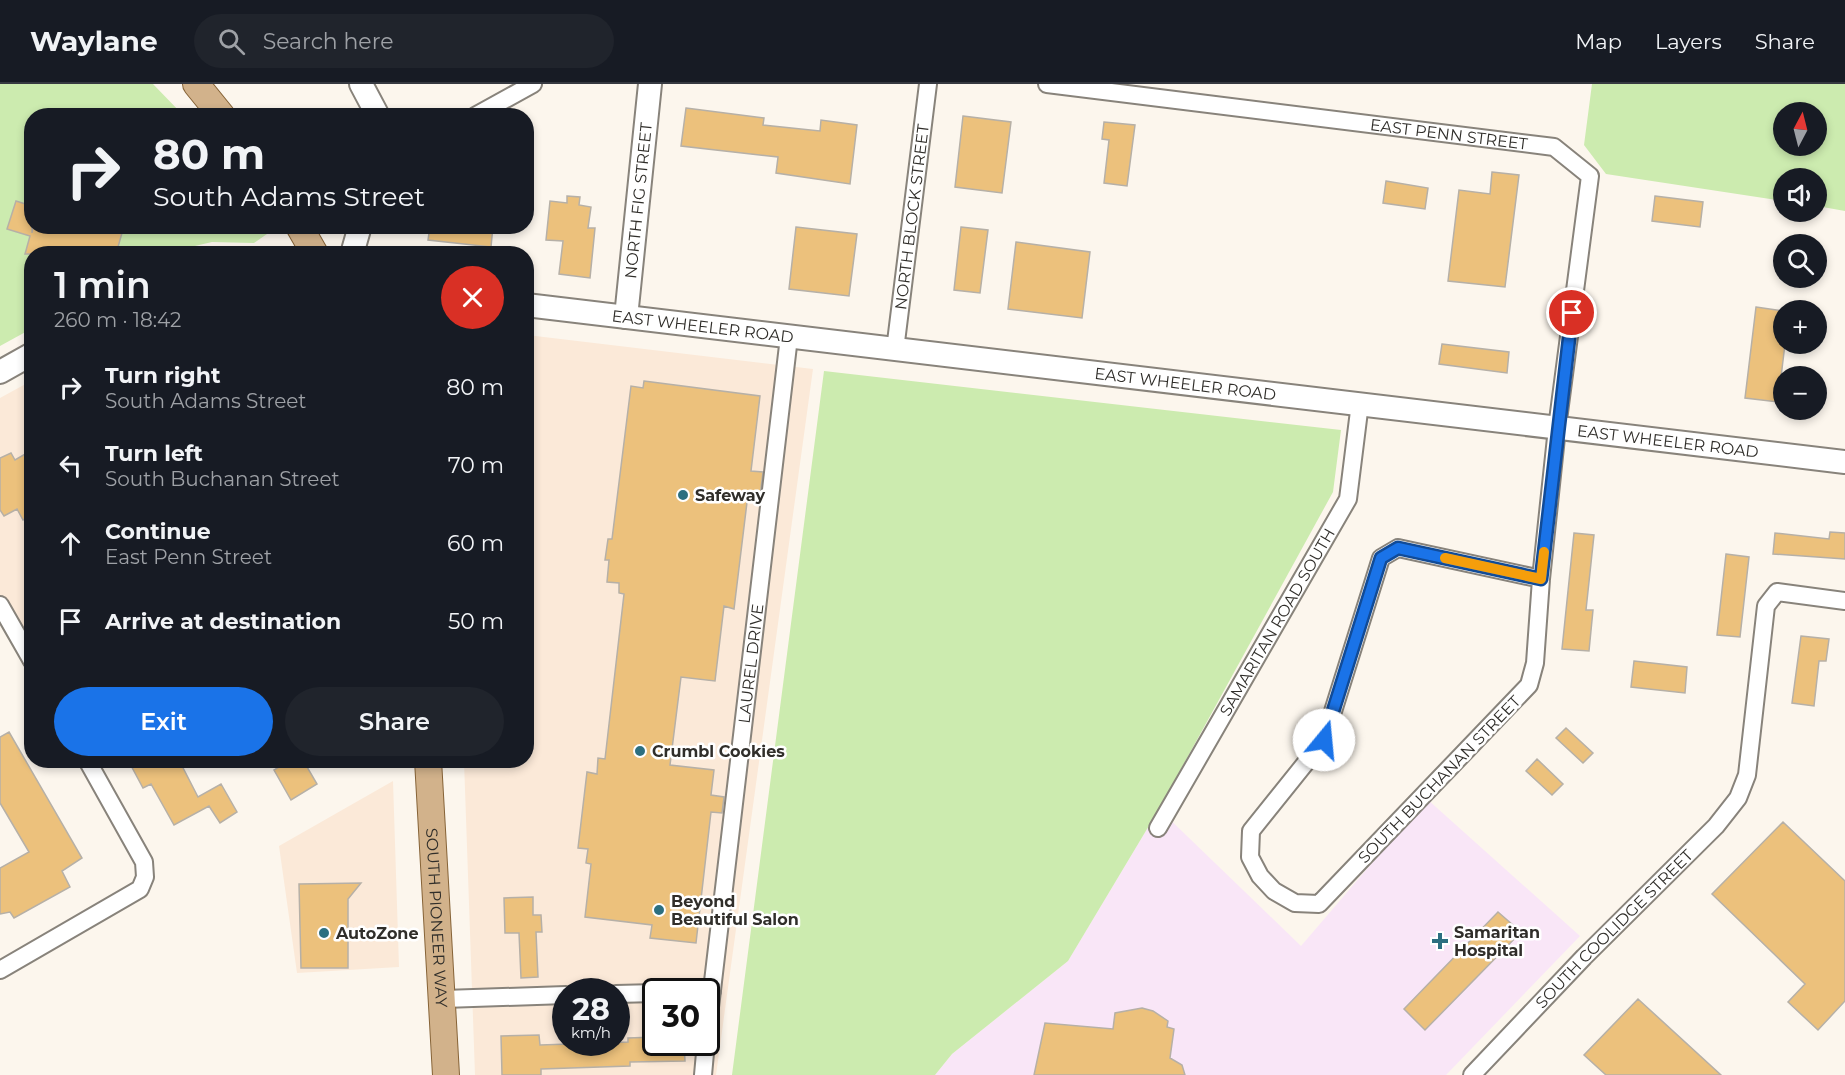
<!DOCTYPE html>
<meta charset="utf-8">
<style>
:root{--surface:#171b24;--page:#20242c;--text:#f1f3f6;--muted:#9ea1a6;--line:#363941;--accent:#1a73e8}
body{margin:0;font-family:Montserrat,sans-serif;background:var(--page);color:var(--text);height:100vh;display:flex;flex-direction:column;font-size:22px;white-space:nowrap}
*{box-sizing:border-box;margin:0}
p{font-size:20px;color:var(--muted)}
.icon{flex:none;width:33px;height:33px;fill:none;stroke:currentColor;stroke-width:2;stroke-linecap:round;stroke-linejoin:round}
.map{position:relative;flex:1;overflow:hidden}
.side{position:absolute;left:24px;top:162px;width:510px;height:522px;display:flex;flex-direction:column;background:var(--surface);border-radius:24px;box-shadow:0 3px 9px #0003}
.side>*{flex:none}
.top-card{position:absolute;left:24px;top:24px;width:510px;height:126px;border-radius:24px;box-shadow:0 3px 9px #0003;background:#171b24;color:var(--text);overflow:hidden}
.needle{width:39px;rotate:7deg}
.controls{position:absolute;left:1773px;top:18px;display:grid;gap:12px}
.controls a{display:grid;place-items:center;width:54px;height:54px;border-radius:50%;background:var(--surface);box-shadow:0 3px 9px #0003;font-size:30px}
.speed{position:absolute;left:552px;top:894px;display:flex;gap:12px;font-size:30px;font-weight:700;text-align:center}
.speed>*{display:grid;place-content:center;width:78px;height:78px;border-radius:50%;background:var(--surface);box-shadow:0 3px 9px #0003;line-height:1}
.speed small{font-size:15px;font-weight:400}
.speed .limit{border:3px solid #111;border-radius:9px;background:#fff;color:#111}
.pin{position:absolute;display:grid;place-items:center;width:51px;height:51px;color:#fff;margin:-26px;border:3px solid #fff;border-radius:50%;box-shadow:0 2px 6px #0007}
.me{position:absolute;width:66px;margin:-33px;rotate:17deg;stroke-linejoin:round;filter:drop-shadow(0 0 4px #0008)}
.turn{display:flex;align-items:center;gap:21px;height:126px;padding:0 30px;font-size:27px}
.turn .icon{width:78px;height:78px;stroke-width:2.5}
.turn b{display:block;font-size:42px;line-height:51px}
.round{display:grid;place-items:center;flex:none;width:63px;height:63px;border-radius:32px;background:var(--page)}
.head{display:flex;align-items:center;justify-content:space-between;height:102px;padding:0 30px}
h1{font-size:36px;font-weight:600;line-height:45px}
.primary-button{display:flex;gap:12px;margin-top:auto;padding:12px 30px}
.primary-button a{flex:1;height:69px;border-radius:36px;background:var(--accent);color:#fff;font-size:24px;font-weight:600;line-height:69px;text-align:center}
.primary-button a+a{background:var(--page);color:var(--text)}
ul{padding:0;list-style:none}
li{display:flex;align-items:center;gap:18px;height:78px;padding:0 30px}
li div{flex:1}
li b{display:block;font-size:22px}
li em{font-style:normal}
header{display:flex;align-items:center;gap:36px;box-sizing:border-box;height:84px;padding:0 30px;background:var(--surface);border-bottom:2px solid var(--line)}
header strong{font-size:28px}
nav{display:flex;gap:33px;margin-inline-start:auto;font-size:21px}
.search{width:420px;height:54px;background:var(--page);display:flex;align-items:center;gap:15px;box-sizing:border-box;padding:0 21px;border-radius:33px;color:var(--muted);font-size:22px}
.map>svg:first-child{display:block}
.commercial{fill:#fbe9d8;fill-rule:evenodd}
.medical{fill:#f9e6f7}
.green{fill:#ccebaf;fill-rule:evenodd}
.building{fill:#ecc17c;stroke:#b6b0a7;stroke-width:1.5}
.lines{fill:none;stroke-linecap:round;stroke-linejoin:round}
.street-casing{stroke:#88837b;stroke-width:20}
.secondary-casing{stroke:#88837b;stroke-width:26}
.primary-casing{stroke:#866337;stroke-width:28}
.street{stroke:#fff;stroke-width:16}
.secondary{stroke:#fff;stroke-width:22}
.primary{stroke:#d2b28b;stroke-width:26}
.route-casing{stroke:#114b97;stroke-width:15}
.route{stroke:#1a73e8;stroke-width:10}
.slow{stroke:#f59e0b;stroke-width:10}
.poi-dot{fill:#2c6f80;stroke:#fff;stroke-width:2}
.labels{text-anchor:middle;stroke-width:5;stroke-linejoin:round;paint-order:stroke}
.street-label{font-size:16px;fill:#302e2a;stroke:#fff}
.poi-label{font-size:16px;font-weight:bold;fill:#302e2a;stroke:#fff;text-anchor:start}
</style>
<header>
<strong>Waylane</strong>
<div class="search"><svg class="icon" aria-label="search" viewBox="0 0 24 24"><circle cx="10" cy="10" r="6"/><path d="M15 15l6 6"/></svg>Search here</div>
<nav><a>Map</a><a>Layers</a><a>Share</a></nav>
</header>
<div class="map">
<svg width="1845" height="991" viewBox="0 0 1845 991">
<rect width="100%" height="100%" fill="#fcf6ed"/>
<path class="commercial" d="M 527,251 L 813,285 L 716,991 L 475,991 L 464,677 L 526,676 ZM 566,908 L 616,908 L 616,958 L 566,958 ZM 656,908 L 706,908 L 706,958 L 656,958 Z
M 31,297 L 31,543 L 17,551 L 0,521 L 0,314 Z
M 393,697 L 399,883 L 297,889 L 279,762 Z"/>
<path class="medical" d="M 1427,715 L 1580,852 L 1446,991 L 935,991 L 952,970 L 1068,877 L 1159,725 L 1301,862 Z"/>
<path class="green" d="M 0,0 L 153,0 L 183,31 L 32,32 L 32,142 L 263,142 L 267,150 L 254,159 L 212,158 L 165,169 L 32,170 L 31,245 L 0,262 Z
M 1592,0 L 1845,0 L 1845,127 L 1817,122 L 1816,94 L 1784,94 L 1783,117 L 1606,90 L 1584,61 ZM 1784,28 L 1816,28 L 1816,62 L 1784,62 Z
M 824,287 L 1341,346 L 1333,408 L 1159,725 L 1068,877 L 952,970 L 935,991 L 732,991 Z"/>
<path class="building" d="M 686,24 L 764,34 L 763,41 L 820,47 L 821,36 L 857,41 L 850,100 L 776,89 L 778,73 L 681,62 Z
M 963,32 L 1011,38 L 1002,109 L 955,103 Z
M 1104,38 L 1135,41 L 1127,102 L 1104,99 L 1109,56 L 1102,55 Z
M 1492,88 L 1519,91 L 1505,203 L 1448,197 L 1459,106 L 1490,110 Z
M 1386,97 L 1428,104 L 1425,125 L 1383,119 Z
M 567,112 L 580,113 L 579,121 L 591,123 L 588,144 L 595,144 L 590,194 L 559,190 L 563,157 L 546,156 L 550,117 L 567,119 Z
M 1655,112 L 1703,118 L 1700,143 L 1652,137 Z
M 16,117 L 32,122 L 32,149 L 33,142 L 102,142 L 122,149 L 116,170 L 25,170 L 30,152 L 7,145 Z
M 430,142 L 493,142 L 491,163 L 428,156 Z
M 796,143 L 857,150 L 849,212 L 789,205 Z
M 961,143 L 988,146 L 980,209 L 954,206 Z
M 1016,158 L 1090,168 L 1082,234 L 1008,225 Z
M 1756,223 L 1784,227 L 1785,260 L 1778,318 L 1745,314 Z
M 1442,260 L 1509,268 L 1507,289 L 1439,280 Z
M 644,297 L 760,312 L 751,387 L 763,388 L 760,412 L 748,410 L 734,525 L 724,522 L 715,597 L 681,593 L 670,681 L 714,686 L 711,711 L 724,713 L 722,729 L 711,728 L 696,859 L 650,854 L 652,841 L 585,833 L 591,780 L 586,779 L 588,765 L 578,764 L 587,688 L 597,690 L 598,674 L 605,675 L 624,510 L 619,509 L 619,499 L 607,498 L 609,476 L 605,476 L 608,455 L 612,455 L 631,302 L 643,304 Z
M 32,366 L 32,431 L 23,436 L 17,425 L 4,432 L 0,426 L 0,374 L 11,369 L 15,376 Z
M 1830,448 L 1845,449 L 1845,475 L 1773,470 L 1775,449 L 1829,455 Z
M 1574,449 L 1594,451 L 1586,526 L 1593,526 L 1589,567 L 1562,565 Z
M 1726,470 L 1749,473 L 1740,553 L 1717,551 Z
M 1801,552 L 1829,555 L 1826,577 L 1819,577 L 1814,622 L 1792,619 Z
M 1634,577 L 1687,583 L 1685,609 L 1631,603 Z
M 1566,644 L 1593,669 L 1583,679 L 1556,654 Z
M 9,648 L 82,774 L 62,787 L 70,803 L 14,834 L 10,828 L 0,830 L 0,784 L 29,768 L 0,719 L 0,653 Z
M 1537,675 L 1563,700 L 1552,711 L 1526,687 Z
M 128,676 L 179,676 L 198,713 L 221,700 L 237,728 L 220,739 L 209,722 L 174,741 L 151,700 L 143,704 Z
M 290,676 L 303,676 L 317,700 L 291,716 L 274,686 Z
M 1783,738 L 1845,797 L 1845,917 L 1818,946 L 1788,918 L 1805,900 L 1712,810 Z
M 361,799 L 348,815 L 348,884 L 301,884 L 299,800 Z
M 533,813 L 533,831 L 541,831 L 542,848 L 536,848 L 538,893 L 521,894 L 519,849 L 505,849 L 504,814 Z
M 1498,828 L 1521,848 L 1425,946 L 1404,925 Z
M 1638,915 L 1721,991 L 1606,991 L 1584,971 Z
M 1142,924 L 1153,927 L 1168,937 L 1167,943 L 1174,945 L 1170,974 L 1182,981 L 1185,991 L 1034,991 L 1045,939 L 1113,945 L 1115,929 Z
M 539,951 L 540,961 L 628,958 L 628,954 L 656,953 L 656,958 L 684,958 L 685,977 L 630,978 L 630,982 L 541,985 L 541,991 L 502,991 L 501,952 Z"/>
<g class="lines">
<defs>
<g id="street">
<path id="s1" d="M 1047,0 L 1554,63 L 1590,92 L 1557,344 L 1541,495 L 1535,579 L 1529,601 L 1319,820 L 1295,819 L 1274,807 L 1260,792 L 1250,773 L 1251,747 L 1324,656 L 1381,474 L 1398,464 L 1541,495"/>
<path d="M 475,32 L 533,0"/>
<path id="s2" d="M 895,266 L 928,0"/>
<path d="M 0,521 L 32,577"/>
<path id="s3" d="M 1158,744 L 1348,415 L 1360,319"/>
<path d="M 0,886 L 140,805 L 145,793 L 144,778 L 87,676"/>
<path d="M 694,908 L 712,907"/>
<path d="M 616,910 L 656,909"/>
<path d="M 444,915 L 566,911"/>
<path id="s4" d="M 706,957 L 789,253"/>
<path d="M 703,991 L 706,958"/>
<path id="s5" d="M 1472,991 L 1584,873 L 1716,742 L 1738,714 L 1747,691 L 1766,522 L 1777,508 L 1845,517"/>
</g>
<g id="secondary">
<path d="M 361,0 L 378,32"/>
<path d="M 352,170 L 360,142"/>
<path id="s6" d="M 526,221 L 1845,378"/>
<path id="s7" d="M 626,233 L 650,0"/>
<path d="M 0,288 L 32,270"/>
</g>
<g id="primary">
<path d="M 196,0 L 222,32"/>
<path d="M 299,142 L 315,170"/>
<path id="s8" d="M 428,676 L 446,991"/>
</g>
</defs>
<use href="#street" class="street-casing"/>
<use href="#secondary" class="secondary-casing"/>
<use href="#primary" class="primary-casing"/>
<use href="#street" class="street"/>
<use href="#secondary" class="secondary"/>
<use href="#primary" class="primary"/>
</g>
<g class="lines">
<defs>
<path id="route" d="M 1324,656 L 1381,474 L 1398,464 L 1541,495 L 1572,229"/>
</defs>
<use href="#route" class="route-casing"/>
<use href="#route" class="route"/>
<path class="slow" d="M 1445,474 L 1541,495 L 1544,468"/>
</g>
<g class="poi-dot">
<circle cx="683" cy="411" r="6"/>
<circle cx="640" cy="667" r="6"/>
<circle cx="659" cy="826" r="6"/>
<circle cx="324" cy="849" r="6"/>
<path d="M1437 848h6v6h6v6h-6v6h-6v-6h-6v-6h6z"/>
</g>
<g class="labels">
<g class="street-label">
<text dy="6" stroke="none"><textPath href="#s1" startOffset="405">EAST PENN STREET</textPath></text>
<text dy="6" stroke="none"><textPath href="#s7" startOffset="117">NORTH FIG STREET</textPath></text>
<text dy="6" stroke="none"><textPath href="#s2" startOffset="134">NORTH BLOCK STREET</textPath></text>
<text dy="6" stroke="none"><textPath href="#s6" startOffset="178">EAST WHEELER ROAD</textPath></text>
<text dy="6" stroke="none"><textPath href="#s6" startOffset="664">EAST WHEELER ROAD</textPath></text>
<text dy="6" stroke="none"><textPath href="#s6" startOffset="1150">EAST WHEELER ROAD</textPath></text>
<text dy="6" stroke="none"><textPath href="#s3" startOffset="238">SAMARITAN ROAD SOUTH</textPath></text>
<text dy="6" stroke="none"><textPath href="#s4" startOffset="380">LAUREL DRIVE</textPath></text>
<text transform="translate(1439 695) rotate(-46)" y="6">SOUTH BUCHANAN STREET</text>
<text dy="6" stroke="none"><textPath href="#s8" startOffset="158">SOUTH PIONEER WAY</textPath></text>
<text dy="6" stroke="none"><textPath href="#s5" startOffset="204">SOUTH COOLIDGE STREET</textPath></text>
</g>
<g class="poi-label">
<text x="695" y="417">Safeway</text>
<text x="652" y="673">Crumbl Cookies</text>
<text x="671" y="823">Beyond<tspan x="671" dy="18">Beautiful Salon</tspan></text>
<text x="1454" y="854">Samaritan<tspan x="1454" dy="18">Hospital</tspan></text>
<text x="336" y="855">AutoZone</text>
</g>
</g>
</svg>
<div class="controls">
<a><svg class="needle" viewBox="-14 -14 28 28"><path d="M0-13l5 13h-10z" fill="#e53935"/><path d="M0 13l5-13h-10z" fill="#9ea1a6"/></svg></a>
<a><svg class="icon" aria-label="sound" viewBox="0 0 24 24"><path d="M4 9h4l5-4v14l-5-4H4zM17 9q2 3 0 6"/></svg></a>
<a><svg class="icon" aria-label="search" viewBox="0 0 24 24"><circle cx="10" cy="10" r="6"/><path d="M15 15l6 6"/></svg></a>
<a>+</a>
<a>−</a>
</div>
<div class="speed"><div>28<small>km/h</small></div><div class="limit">30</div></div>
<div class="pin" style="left:1572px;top:229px;background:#d93025"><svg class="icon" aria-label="arrive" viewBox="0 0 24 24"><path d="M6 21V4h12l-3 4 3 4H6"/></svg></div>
<svg class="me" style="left:1324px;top:656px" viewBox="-20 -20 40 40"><circle r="19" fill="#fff"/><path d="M0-13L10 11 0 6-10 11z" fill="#1a73e8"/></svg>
<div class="top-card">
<div class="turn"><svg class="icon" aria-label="right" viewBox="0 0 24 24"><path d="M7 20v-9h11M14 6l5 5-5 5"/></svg><div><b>80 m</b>South Adams Street</div></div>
</div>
<section class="side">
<div class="head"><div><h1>1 min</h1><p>260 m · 18:42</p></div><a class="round" style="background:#d93025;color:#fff"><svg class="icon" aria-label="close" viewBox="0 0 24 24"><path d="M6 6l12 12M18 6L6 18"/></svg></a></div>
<ul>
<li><svg class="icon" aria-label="right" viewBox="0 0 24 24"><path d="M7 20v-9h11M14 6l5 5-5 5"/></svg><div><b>Turn right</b><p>South Adams Street</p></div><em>80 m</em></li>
<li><svg class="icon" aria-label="left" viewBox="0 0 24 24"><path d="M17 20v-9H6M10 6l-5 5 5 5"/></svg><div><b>Turn left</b><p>South Buchanan Street</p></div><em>70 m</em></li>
<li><svg class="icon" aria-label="ahead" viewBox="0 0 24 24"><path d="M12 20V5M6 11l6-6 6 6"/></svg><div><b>Continue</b><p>East Penn Street</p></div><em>60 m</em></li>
<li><svg class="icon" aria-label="arrive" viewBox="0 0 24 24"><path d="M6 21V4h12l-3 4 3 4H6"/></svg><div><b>Arrive at destination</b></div><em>50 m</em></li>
</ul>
<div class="primary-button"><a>Exit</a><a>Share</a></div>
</section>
</div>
